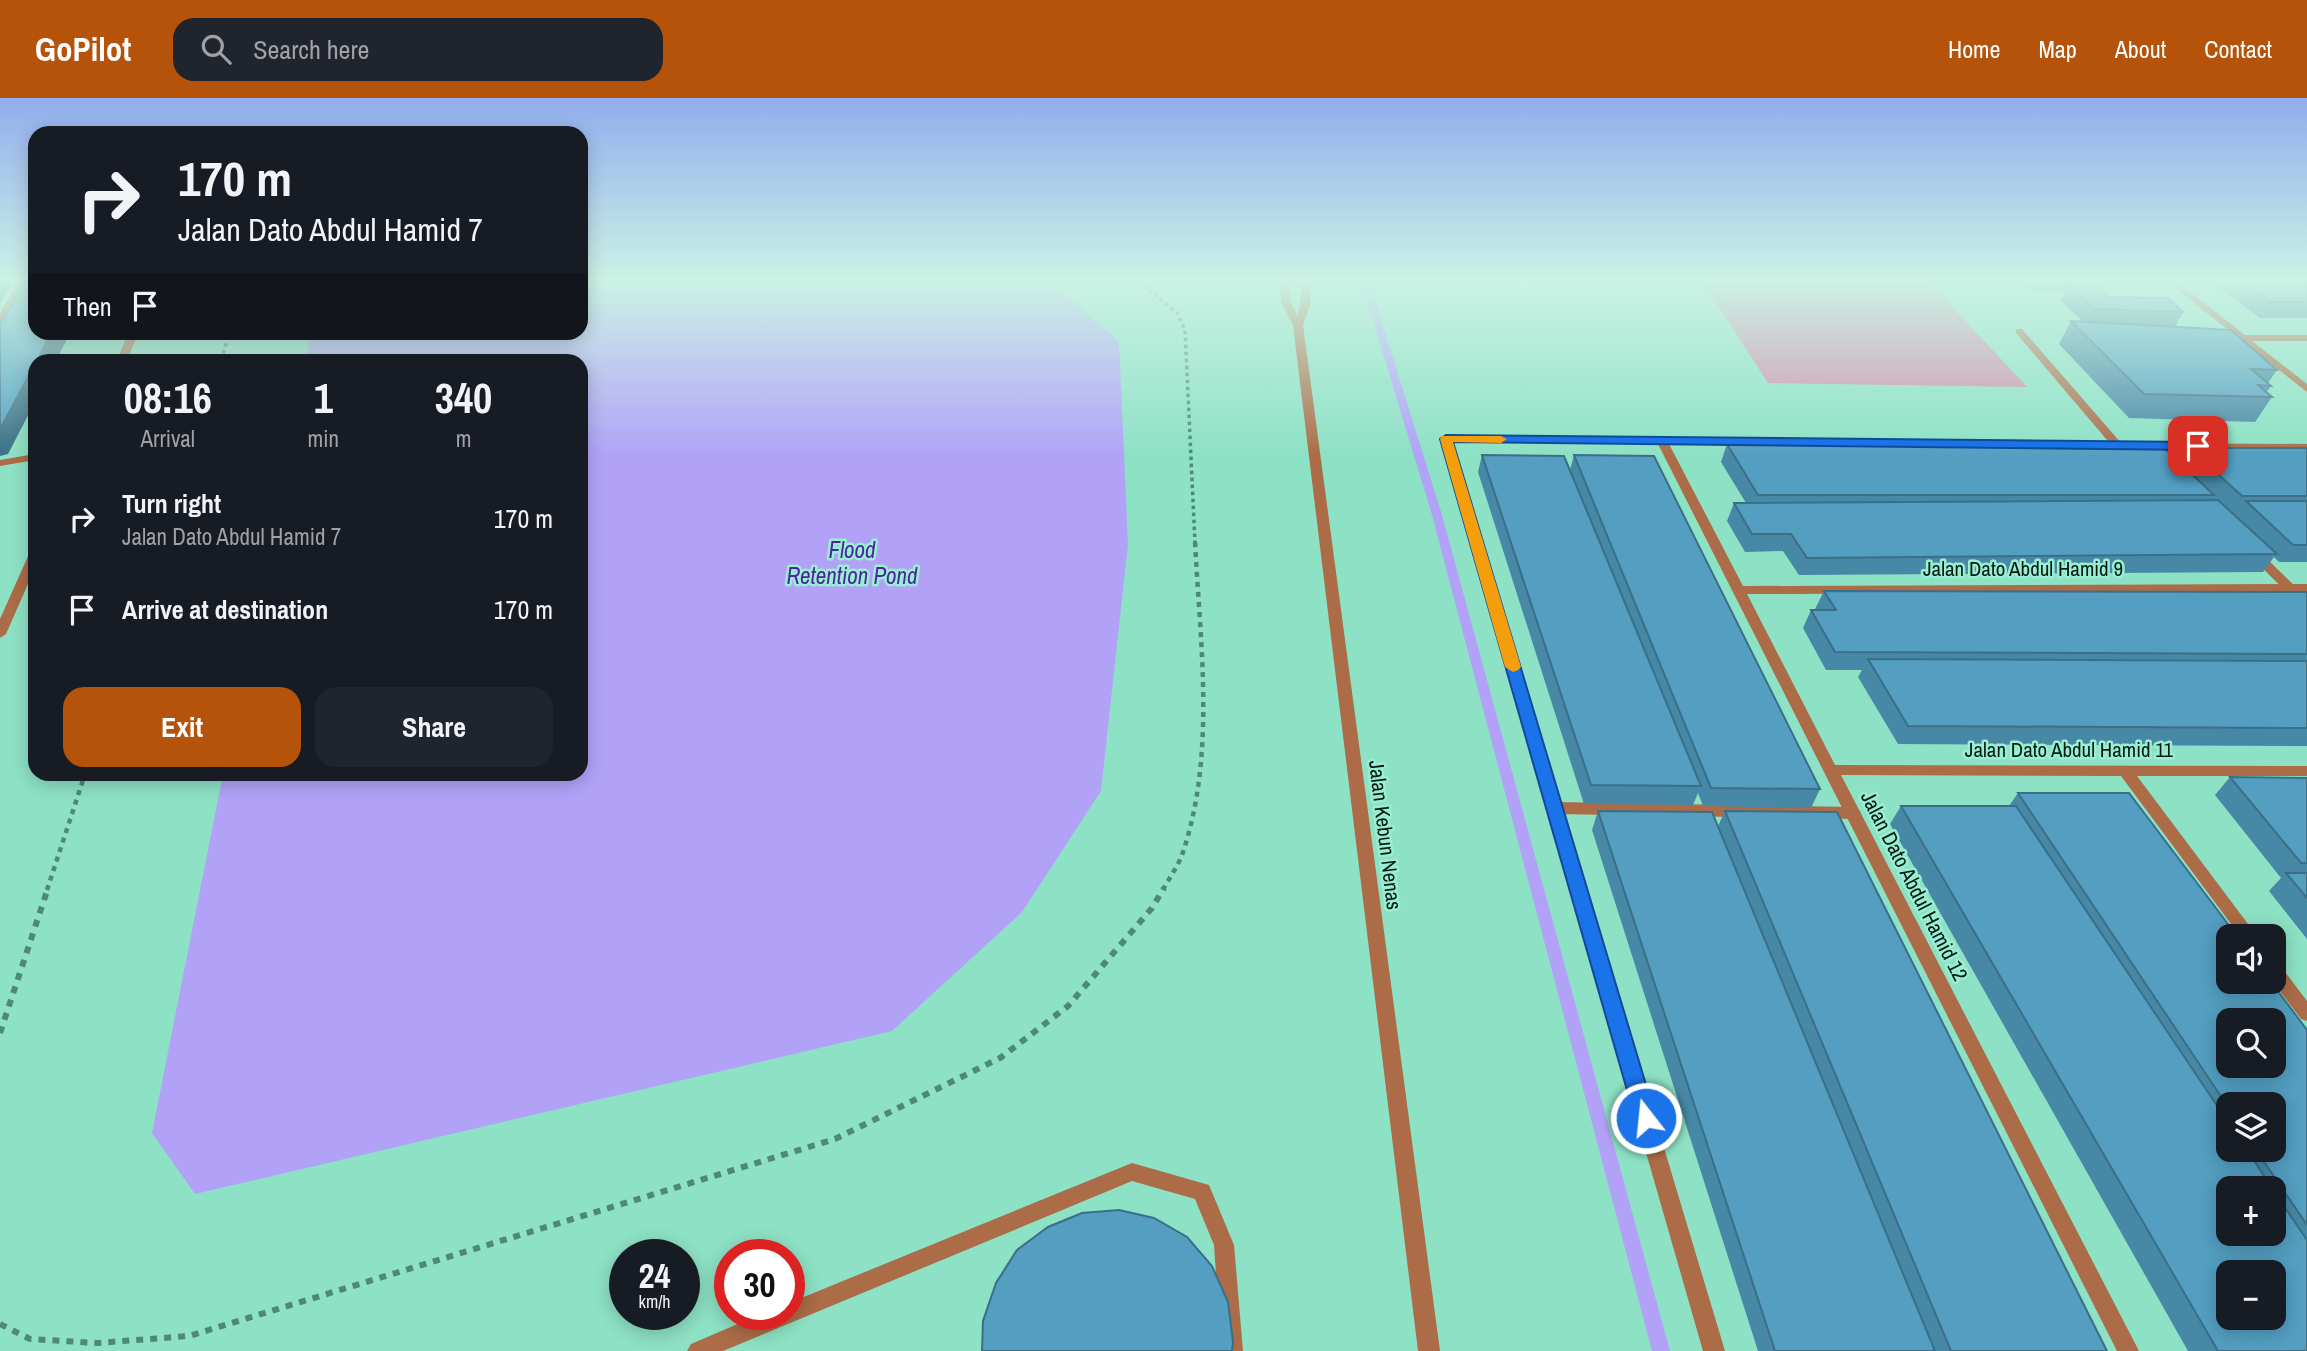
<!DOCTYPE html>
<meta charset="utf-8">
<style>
:root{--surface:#171b24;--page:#20242c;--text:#f1f3f6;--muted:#9ea1a6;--accent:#b45309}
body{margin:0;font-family:"Archivo Narrow",sans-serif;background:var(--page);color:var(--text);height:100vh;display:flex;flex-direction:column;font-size:26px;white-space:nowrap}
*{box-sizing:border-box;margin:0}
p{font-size:23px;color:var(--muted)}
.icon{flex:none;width:38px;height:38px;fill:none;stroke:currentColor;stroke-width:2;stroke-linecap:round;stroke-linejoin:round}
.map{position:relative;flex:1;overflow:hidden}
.sheet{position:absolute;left:28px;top:256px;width:560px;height:427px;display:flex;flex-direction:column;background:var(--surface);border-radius:21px;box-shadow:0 4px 18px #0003}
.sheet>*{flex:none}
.hud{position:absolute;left:28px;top:28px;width:560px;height:214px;border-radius:21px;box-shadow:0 4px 18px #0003;background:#171b24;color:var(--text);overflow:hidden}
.buttons{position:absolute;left:2216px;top:826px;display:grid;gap:14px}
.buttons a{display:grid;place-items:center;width:70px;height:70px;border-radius:14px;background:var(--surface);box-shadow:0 4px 18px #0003;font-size:35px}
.speed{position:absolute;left:609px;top:1141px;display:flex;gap:14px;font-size:35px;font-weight:700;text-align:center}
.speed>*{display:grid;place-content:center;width:91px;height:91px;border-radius:50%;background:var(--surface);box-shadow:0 4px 18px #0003;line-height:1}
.speed small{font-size:18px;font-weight:400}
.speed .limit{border:10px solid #d22;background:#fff;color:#111}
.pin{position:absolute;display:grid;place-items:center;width:60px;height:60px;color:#fff;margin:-30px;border-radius:14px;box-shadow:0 4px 10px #0006}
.me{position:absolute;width:77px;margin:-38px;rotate:344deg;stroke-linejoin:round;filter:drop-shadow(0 0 5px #0008)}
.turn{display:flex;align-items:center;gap:24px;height:147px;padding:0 35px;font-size:32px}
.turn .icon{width:91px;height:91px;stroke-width:2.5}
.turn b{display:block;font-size:49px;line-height:60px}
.then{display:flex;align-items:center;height:66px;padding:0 35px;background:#0003;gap:14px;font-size:26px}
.eta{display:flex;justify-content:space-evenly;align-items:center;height:119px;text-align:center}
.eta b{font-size:42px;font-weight:700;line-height:49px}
.action{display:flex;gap:14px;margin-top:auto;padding:14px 35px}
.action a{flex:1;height:80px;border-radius:21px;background:var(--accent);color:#fff;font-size:28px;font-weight:700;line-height:80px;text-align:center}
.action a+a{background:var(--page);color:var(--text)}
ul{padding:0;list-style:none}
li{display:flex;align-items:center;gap:21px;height:91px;padding:0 35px}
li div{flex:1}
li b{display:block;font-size:26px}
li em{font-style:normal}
header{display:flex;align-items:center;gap:42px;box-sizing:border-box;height:98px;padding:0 35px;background:var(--accent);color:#fff}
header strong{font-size:33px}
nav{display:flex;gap:38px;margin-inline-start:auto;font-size:24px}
.search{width:490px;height:63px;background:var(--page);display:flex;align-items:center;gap:18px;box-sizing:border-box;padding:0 24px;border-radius:21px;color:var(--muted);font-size:26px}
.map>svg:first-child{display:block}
.green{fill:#d28cac}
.water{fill:#b1a2f8}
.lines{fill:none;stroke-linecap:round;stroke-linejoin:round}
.stream{fill:#b1a2f8;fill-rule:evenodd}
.path-far2{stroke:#4e8876;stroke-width:3.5;stroke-dasharray:3.5 3.5;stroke-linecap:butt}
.path-far1{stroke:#4e8876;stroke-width:4.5;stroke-dasharray:5 5;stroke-linecap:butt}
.path{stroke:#4e8876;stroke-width:6;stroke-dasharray:7 7;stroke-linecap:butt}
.service{fill:#ab6c47;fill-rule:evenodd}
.minor{fill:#ab6c47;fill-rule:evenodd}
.tertiary{fill:#ab6c47;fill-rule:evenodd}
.wall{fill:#4788a6;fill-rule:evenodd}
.shaded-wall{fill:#3a6f87}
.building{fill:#539ec1;stroke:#3a6f87;stroke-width:2;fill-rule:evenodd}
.route{fill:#1a73e8;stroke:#114b97;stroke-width:2}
.slow{fill:#f59e0b}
.labels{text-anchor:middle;stroke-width:5;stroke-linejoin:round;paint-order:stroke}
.street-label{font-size:21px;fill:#021c15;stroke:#9aeed2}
.water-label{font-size:23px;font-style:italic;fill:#4e25a0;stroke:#9aeed2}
</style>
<header>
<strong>GoPilot</strong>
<div class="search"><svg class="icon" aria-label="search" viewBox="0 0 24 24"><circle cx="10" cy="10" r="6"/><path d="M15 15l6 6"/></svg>Search here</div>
<nav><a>Home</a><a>Map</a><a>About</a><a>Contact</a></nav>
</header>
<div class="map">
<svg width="2307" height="1253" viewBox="0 0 2307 1253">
<rect width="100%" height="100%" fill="#8de1c5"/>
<path class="green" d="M 1702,183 L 1928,183 L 2027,289 L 1768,285 Z"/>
<path class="water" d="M 581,183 L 1042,183 L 1062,194 L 1119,243 L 1128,446 L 1101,693 L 1022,814 L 892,933 L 195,1096 L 152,1035 L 223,676 L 581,676 L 581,262 L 305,262 L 311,235 L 581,234 Z"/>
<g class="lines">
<path class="stream" d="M 1361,183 L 1369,183 L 1442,417 L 1670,1253 L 1652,1253 L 1432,417 Z"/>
<path class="path-far2" d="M 1138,183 L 1177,215 L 1185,232 L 1195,445
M 221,262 L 230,234"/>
<path class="path-far1" d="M 47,792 L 85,676
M 1163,792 C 1169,780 1179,767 1183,754 C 1216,655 1200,545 1195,443"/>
<path class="path" d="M 0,935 L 48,790
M 0,1226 L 30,1241 L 97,1245 L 189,1238 L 835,1041 L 1000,960 L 1068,908 L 1152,810 L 1164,790"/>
<path class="service" d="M 19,183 L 27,183 L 5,223 L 0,226 L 0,215 Z
M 35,356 L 35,362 L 0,368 L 0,362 Z
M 2255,452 L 2259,453 L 2307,500 L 2307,511 L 2303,510 L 2251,459 L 2249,456 L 2251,453 Z
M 1554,704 L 1853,709 L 1858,711 L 1861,715 L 1858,719 L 1853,721 L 1554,716 L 1549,714 L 1547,710 L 1549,706 Z
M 1132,1065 L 1209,1087 L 1234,1147 L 1243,1253 L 1221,1253 L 1214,1147 L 1195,1101 L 1132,1083 L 723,1253 L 687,1253 L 691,1246 L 761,1216 L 789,1216 L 789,1205 Z"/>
<path class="minor" d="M 2166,183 L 2176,183 L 2245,237 L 2307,237 L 2307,243 L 2252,243 L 2307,286 L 2307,294 Z
M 2016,231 L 2022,231 L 2121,345 L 2121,349 L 2113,349 L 2016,235 Z
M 129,234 L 139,234 L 127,262 L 117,262 Z
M 1446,338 L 2041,343 L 2046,346 L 2041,349 L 1669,346 L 1743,488 L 2307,486 L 2307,494 L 1747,496 L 1835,667 L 2307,668 L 2307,678 L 2137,678 L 2257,838 L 2240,838 L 2121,678 L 1841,677 L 2139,1253 L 2117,1253 L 1658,346 L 1452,344 L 1725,1253 L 1703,1253 L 1441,341 Z
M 2145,345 L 2307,346 L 2307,352 L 2141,350 L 2141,346 Z
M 35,452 L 35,470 L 6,536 L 0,540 L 0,521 L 29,456 Z
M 2273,864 L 2279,866 L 2307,903 L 2307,923 L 2301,921 L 2273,884 Z"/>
<path class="tertiary" d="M 1280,183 L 1288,183 L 1291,205 L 1297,217 L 1300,207 L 1302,183 L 1310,183 L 1310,207 L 1303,227 L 1440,1253 L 1418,1253 L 1293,227 L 1281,205 Z"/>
</g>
<path class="wall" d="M 2021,183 L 2083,183 L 2080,188 L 2108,199 L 2183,214 L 2175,229 L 2277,272 L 2268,285 L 2271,288 L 2266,295 L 2272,299 L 2255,324 L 2129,320 L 2059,246 L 2071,223 L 2082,223 L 2061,203 L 2066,193 L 2034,194 Z
M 2211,183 L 2307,183 L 2307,220 L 2260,220 Z
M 1727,346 L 2180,364 L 2189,350 L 2307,350 L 2307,464 L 2279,464 L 2274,459 L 2263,474 L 1799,477 L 1783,453 L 1745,454 L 1727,423 L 1734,405 L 1746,405 L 1721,364 Z
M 1482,357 L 1570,372 L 1574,357 L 1820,691 L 1811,710 L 1703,708 L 1698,695 L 1693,707 L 1584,706 L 1478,374 Z
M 1824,493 L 2307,494 L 2307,648 L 1898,646 L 1858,579 L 1862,572 L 1826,572 L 1803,530 L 1811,512 L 1816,512 L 1815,511 Z
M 2230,679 L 2307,680 L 2307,841 L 2269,793 L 2281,780 L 2215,697 Z
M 2018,695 L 2307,932 L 2307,1253 L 2188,1253 L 1890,726 L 1901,708 L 2009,708 ZM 2228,1006 L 2273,1052 L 2228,1052 ZM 2228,1090 L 2273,1090 L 2273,1136 Z
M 1598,713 L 1718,728 L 1725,713 L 2107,1253 L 1758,1253 L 1592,732 Z"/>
<path class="shaded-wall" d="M 0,183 L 7,183 L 11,188 L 0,205 Z
M 52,234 L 71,234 L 56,262 L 37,262 Z
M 35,266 L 35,304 L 8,356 L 0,358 L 0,331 Z"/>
<path class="building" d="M 26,183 L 35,183 L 35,234 L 52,234 L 37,262 L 35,262 L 35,266 L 0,331 L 0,226 Z
M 2242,183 L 2303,183 L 2307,186 L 2307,204 L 2270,204 Z
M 2069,188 L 2096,188 L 2108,199 L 2168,200 L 2183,214 L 2095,211 Z
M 2071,223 L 2231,232 L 2277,272 L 2251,271 L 2271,288 L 2258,287 L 2272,299 L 2144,296 Z
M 1727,346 L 2160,346 L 2214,397 L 1758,397 Z
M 2189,350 L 2307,350 L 2307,398 L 2242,398 Z
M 1482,357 L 1564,358 L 1701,688 L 1591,687 Z
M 1574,357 L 1654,358 L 1820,691 L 1711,690 Z
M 2218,402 L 2277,456 L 1807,460 L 1791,436 L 1752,436 L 1734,405 Z
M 2246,403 L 2307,403 L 2307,447 L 2293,447 Z
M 1824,493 L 2307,494 L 2307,556 L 1835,554 L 1811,512 L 1836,512 Z
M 1868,561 L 2307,563 L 2307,630 L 1908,628 Z
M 2230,679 L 2307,680 L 2307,765 L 2301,765 Z
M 2018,695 L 2129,695 L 2237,838 L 2228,838 L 2228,884 L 2271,884 L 2307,932 L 2307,1127 L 2256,1052 L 2273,1052 L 2273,1006 L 2228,1006 L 2228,1009 ZM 2228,922 L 2273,922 L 2273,968 L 2228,968 Z
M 1901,708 L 2016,708 L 2228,1024 L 2228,1052 L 2247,1052 L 2272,1090 L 2228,1090 L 2228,1136 L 2273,1136 L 2273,1092 L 2307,1142 L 2307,1253 L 2218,1253 ZM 2228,1174 L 2273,1174 L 2273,1220 L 2228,1220 Z
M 1598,713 L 1712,714 L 1935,1253 L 1775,1253 Z
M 1725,713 L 1837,714 L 2107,1253 L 1951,1253 Z
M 2286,775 L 2307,775 L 2307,800 Z
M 1119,1112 L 1154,1120 L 1187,1139 L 1212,1168 L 1228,1204 L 1233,1244 L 1232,1253 L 982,1253 L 983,1223 L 996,1185 L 1017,1152 L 1048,1129 L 1082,1115 Z"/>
<linearGradient id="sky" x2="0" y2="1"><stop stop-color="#92adee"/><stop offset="0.51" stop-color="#ccf2e5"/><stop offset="1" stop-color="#ccf2e5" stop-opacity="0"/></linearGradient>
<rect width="2307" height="358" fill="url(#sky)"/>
<path class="route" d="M 1446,337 L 2198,344 L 2204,348 L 2198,352 L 1453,344 L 1656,1020 L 1653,1027 L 1646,1030 L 1638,1027 L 1635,1020 L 1440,341 Z"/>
<path class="slow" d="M 1442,338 L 1501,338 L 1507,341 L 1501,345 L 1453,344 L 1521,569 L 1518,572 L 1513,574 L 1505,569 L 1440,341 Z"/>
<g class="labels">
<g class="street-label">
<text x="2023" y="478">Jalan Dato Abdul Hamid 9</text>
<text x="2069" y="659">Jalan Dato Abdul Hamid 11</text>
<text transform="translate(1385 737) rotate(83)" y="7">Jalan Kebun Nenas</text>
<text transform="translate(1914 788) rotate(63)" y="7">Jalan Dato Abdul Hamid 12</text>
</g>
<g class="water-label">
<text x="852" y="460">Flood<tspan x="852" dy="26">Retention Pond</tspan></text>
</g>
</g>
</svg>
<div class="buttons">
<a><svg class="icon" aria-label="sound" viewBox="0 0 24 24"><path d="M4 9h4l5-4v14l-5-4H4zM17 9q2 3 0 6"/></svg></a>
<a><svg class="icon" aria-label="search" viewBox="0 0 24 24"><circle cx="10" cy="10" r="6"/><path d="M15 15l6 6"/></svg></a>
<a><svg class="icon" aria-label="layers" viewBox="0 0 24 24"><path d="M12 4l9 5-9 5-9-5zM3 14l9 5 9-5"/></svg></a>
<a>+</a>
<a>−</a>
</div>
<div class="speed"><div>24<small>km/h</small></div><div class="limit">30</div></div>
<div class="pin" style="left:2198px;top:348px;background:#d93025"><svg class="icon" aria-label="arrive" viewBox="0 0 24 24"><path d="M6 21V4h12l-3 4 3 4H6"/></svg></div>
<svg class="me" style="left:1646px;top:1020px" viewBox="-20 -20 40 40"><circle r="17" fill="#1a73e8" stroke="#fff" stroke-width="3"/><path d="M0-11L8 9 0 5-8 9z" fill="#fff"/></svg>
<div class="hud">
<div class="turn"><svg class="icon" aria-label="right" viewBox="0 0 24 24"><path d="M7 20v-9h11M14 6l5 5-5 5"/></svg><div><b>170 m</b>Jalan Dato Abdul Hamid 7</div></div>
<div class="then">Then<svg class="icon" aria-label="arrive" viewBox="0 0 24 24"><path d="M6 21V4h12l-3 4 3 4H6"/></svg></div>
</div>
<section class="sheet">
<div class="eta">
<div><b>08:16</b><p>Arrival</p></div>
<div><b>1</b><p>min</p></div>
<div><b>340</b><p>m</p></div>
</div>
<ul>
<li><svg class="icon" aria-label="right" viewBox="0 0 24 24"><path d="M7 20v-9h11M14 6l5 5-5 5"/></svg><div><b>Turn right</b><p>Jalan Dato Abdul Hamid 7</p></div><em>170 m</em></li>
<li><svg class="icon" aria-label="arrive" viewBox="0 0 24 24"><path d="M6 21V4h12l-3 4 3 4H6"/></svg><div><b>Arrive at destination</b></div><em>170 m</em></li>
</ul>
<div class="action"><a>Exit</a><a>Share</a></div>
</section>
</div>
